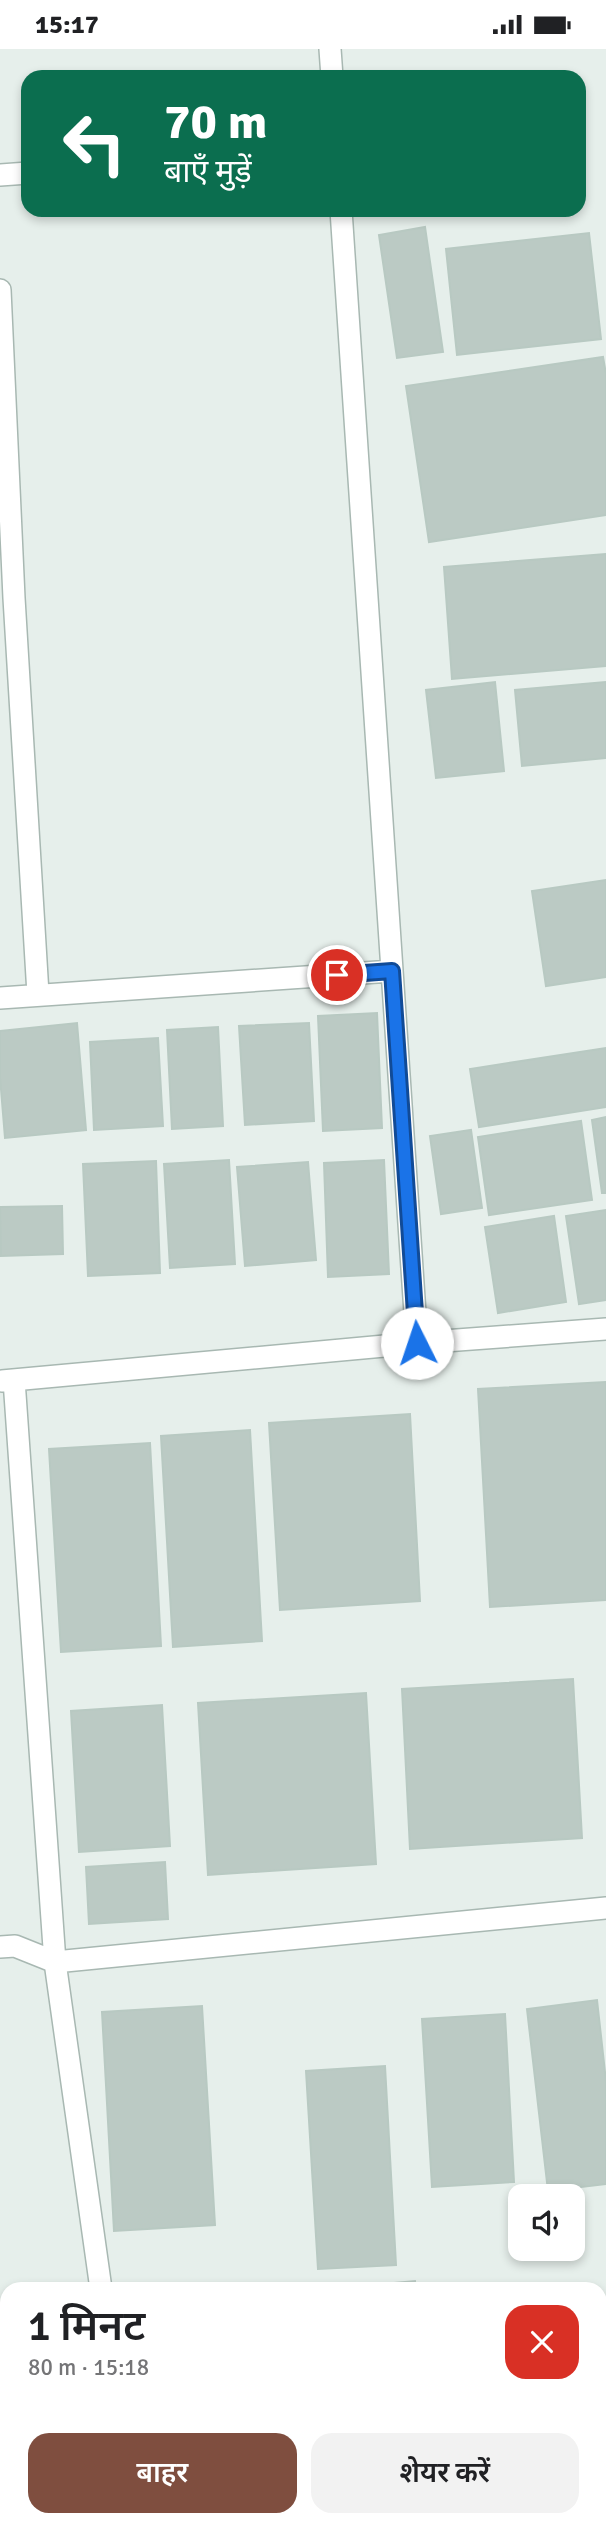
<!DOCTYPE html>
<html lang="hi">
<meta charset="utf-8">
<style>
:root{--surface:#fff;--page:#f2f2f2;--text:#202124;--muted:#757577;--accent:#7f4e3f}
body{margin:0;font-family:Signika,"Noto Sans Devanagari",sans-serif;background:var(--page);color:var(--text);height:100vh;display:flex;flex-direction:column;font-size:26px;white-space:nowrap}
*{box-sizing:border-box;margin:0}
p{font-size:23px;color:var(--muted)}
.icon{flex:none;width:38px;height:38px;fill:none;stroke:currentColor;stroke-width:2;stroke-linecap:round;stroke-linejoin:round}
.map{position:relative;flex:1;overflow:hidden}
.drawer{position:absolute;left:0px;top:2233px;width:607px;height:245px;display:flex;flex-direction:column;background:var(--surface);border-radius:21px 21px 0 0;box-shadow:0 4px 10px #0003}
.drawer>*{flex:none}
.banner{position:absolute;left:21px;top:21px;width:565px;height:147px;border-radius:21px;box-shadow:0 4px 10px #0003;background:#0b6e4f;color:#fff;overflow:hidden}
.fabs{position:absolute;left:508px;top:2135px;display:grid;gap:14px}
.fabs a{display:grid;place-items:center;width:77px;height:77px;border-radius:14px;background:var(--surface);box-shadow:0 4px 10px #0003;font-size:35px}
.pin{position:absolute;display:grid;place-items:center;width:60px;height:60px;color:#fff;margin:-30px;border:4px solid #fff;border-radius:50%;box-shadow:0 2px 7px #0007}
.me{position:absolute;width:77px;margin:-38px;rotate:356deg;stroke-linejoin:round;filter:drop-shadow(0 0 5px #0008)}
.turn{display:flex;align-items:center;gap:24px;height:147px;padding:0 28px;font-size:32px}
.turn .icon{width:91px;height:91px;stroke-width:2.5}
.turn b{display:block;font-size:49px;line-height:60px}
.round{display:grid;place-items:center;flex:none;width:74px;height:74px;border-radius:21px;background:var(--page)}
.head{display:flex;align-items:center;justify-content:space-between;height:119px;padding:0 28px}
h1{font-size:42px;font-weight:600;line-height:52px}
.cta{display:flex;gap:14px;margin-top:auto;padding:14px 28px}
.cta a{flex:1;height:80px;border-radius:21px;background:var(--accent);color:#fff;font-size:28px;font-weight:600;line-height:80px;text-align:center}
.cta a+a{background:var(--page);color:var(--text)}
.status{display:flex;justify-content:space-between;align-items:center;height:49px;padding:0 35px;background:var(--surface);direction:ltr}
.status svg{height:19px;fill:currentColor}
.map>svg:first-child{display:block}
.building{fill:#bbcac4;stroke:#b8c9c2;stroke-width:2}
.lines{fill:none;stroke-linecap:round;stroke-linejoin:round}
.minor-casing{stroke:#a8b8b2;stroke-width:24}
.minor{stroke:#fff;stroke-width:21}
.route-casing{stroke:#114b97;stroke-width:18}
.route{stroke:#1a73e8;stroke-width:12}
</style>
<div class="status"><b>15:17</b><svg viewBox="0 0 49 12"><path d="M0 12V9h3v3zM5 12V6h3v6zM10 12V3h3v9zM15 12V0h3v12zM26 1h20v11H26zM47 4h2v5h-2z"/></svg></div>
<div class="map">
<svg width="606" height="2478" viewBox="0 0 606 2478">
<rect width="100%" height="100%" fill="#e6efeb"/>
<path class="building" d="M 425,178 L 443,303 L 397,309 L 379,186 Z
M 589,184 L 601,290 L 457,306 L 446,200 Z
M 603,308 L 606,325 L 606,466 L 429,493 L 406,337 Z
M 606,505 L 606,617 L 452,630 L 444,518 Z
M 495,633 L 504,722 L 436,729 L 426,641 Z
M 606,633 L 606,709 L 522,717 L 515,641 Z
M 606,831 L 606,928 L 546,937 L 532,842 Z
M 377,964 L 382,1079 L 323,1082 L 318,967 Z
M 77,974 L 86,1081 L 5,1089 L 0,1028 L 0,982 Z
M 309,974 L 314,1072 L 245,1076 L 239,977 Z
M 218,978 L 223,1077 L 172,1080 L 167,981 Z
M 158,989 L 163,1077 L 94,1081 L 90,993 Z
M 606,999 L 606,1058 L 479,1078 L 470,1020 Z
M 606,1068 L 606,1144 L 602,1144 L 592,1071 Z
M 581,1072 L 592,1151 L 489,1166 L 478,1088 Z
M 471,1081 L 482,1159 L 441,1165 L 430,1087 Z
M 229,1111 L 235,1215 L 170,1219 L 164,1115 Z
M 384,1111 L 389,1225 L 328,1228 L 324,1114 Z
M 156,1112 L 160,1224 L 88,1227 L 83,1115 Z
M 308,1113 L 316,1211 L 245,1217 L 237,1118 Z
M 62,1157 L 63,1205 L 1,1207 L 0,1158 Z
M 606,1161 L 606,1251 L 579,1255 L 566,1167 Z
M 554,1167 L 566,1253 L 498,1264 L 485,1178 Z
M 606,1333 L 606,1551 L 490,1558 L 478,1340 Z
M 410,1365 L 420,1552 L 280,1561 L 269,1374 Z
M 250,1381 L 262,1592 L 173,1598 L 161,1387 Z
M 150,1394 L 161,1597 L 61,1603 L 49,1400 Z
M 573,1630 L 582,1789 L 410,1800 L 402,1640 Z
M 366,1644 L 376,1815 L 208,1826 L 198,1654 Z
M 162,1656 L 170,1797 L 79,1803 L 71,1662 Z
M 165,1813 L 168,1870 L 89,1875 L 86,1818 Z
M 597,1951 L 606,2032 L 606,2135 L 548,2142 L 527,1960 Z
M 202,1957 L 215,2176 L 114,2182 L 102,1963 Z
M 505,1965 L 514,2133 L 432,2138 L 422,1970 Z
M 385,2017 L 396,2216 L 318,2220 L 306,2022 Z
M 415,2232 L 416,2240 L 340,2240 L 340,2239 Z
M 303,2237 L 303,2240 L 253,2240 Z"/>
<g class="lines">
<defs>
<path id="minor" d="M 330,0 L 332,28
M 0,126 L 28,124
M 341,161 L 417,1294
M 0,241 L 14,549 L 38,945
M 0,949 L 392,922
M 14,1331 L 55,1913 L 101,2240
M 2,1332 L 417,1294 L 606,1280
M 0,1898 L 15,1897 L 55,1913 L 606,1859
M 600,2464 L 606,2463
M 134,2471 L 135,2478
M 382,2478 L 488,2471"/>
</defs>
<use href="#minor" class="minor-casing"/>
<use href="#minor" class="minor"/>
</g>
<g class="lines">
<defs>
<path id="route" d="M 337,926 L 392,922 L 417,1294"/>
</defs>
<use href="#route" class="route-casing"/>
<use href="#route" class="route"/>
</g>
</svg>
<div class="fabs">
<a><svg class="icon" aria-label="sound" viewBox="0 0 24 24"><path d="M4 9h4l5-4v14l-5-4H4zM17 9q2 3 0 6"/></svg></a>
</div>
<div class="pin" style="left:337px;top:926px;background:#d93025"><svg class="icon" aria-label="arrive" viewBox="0 0 24 24"><path d="M6 21V4h12l-3 4 3 4H6"/></svg></div>
<svg class="me" style="left:417px;top:1294px" viewBox="-20 -20 40 40"><circle r="19" fill="#fff"/><path d="M0-13L10 11 0 6-10 11z" fill="#1a73e8"/></svg>
<div class="banner">
<div class="turn"><svg class="icon" aria-label="left" viewBox="0 0 24 24"><path d="M17 20v-9H6M10 6l-5 5 5 5"/></svg><div><b>70 m</b>बाएँ मुड़ें</div></div>
</div>
<section class="drawer">
<div class="head"><div><h1>1 मिनट</h1><p>80 m · 15:18</p></div><a class="round" style="background:#d93025;color:#fff"><svg class="icon" aria-label="close" viewBox="0 0 24 24"><path d="M6 6l12 12M18 6L6 18"/></svg></a></div>
<div class="cta"><a>बाहर</a><a>शेयर करें</a></div>
</section>
</div>
